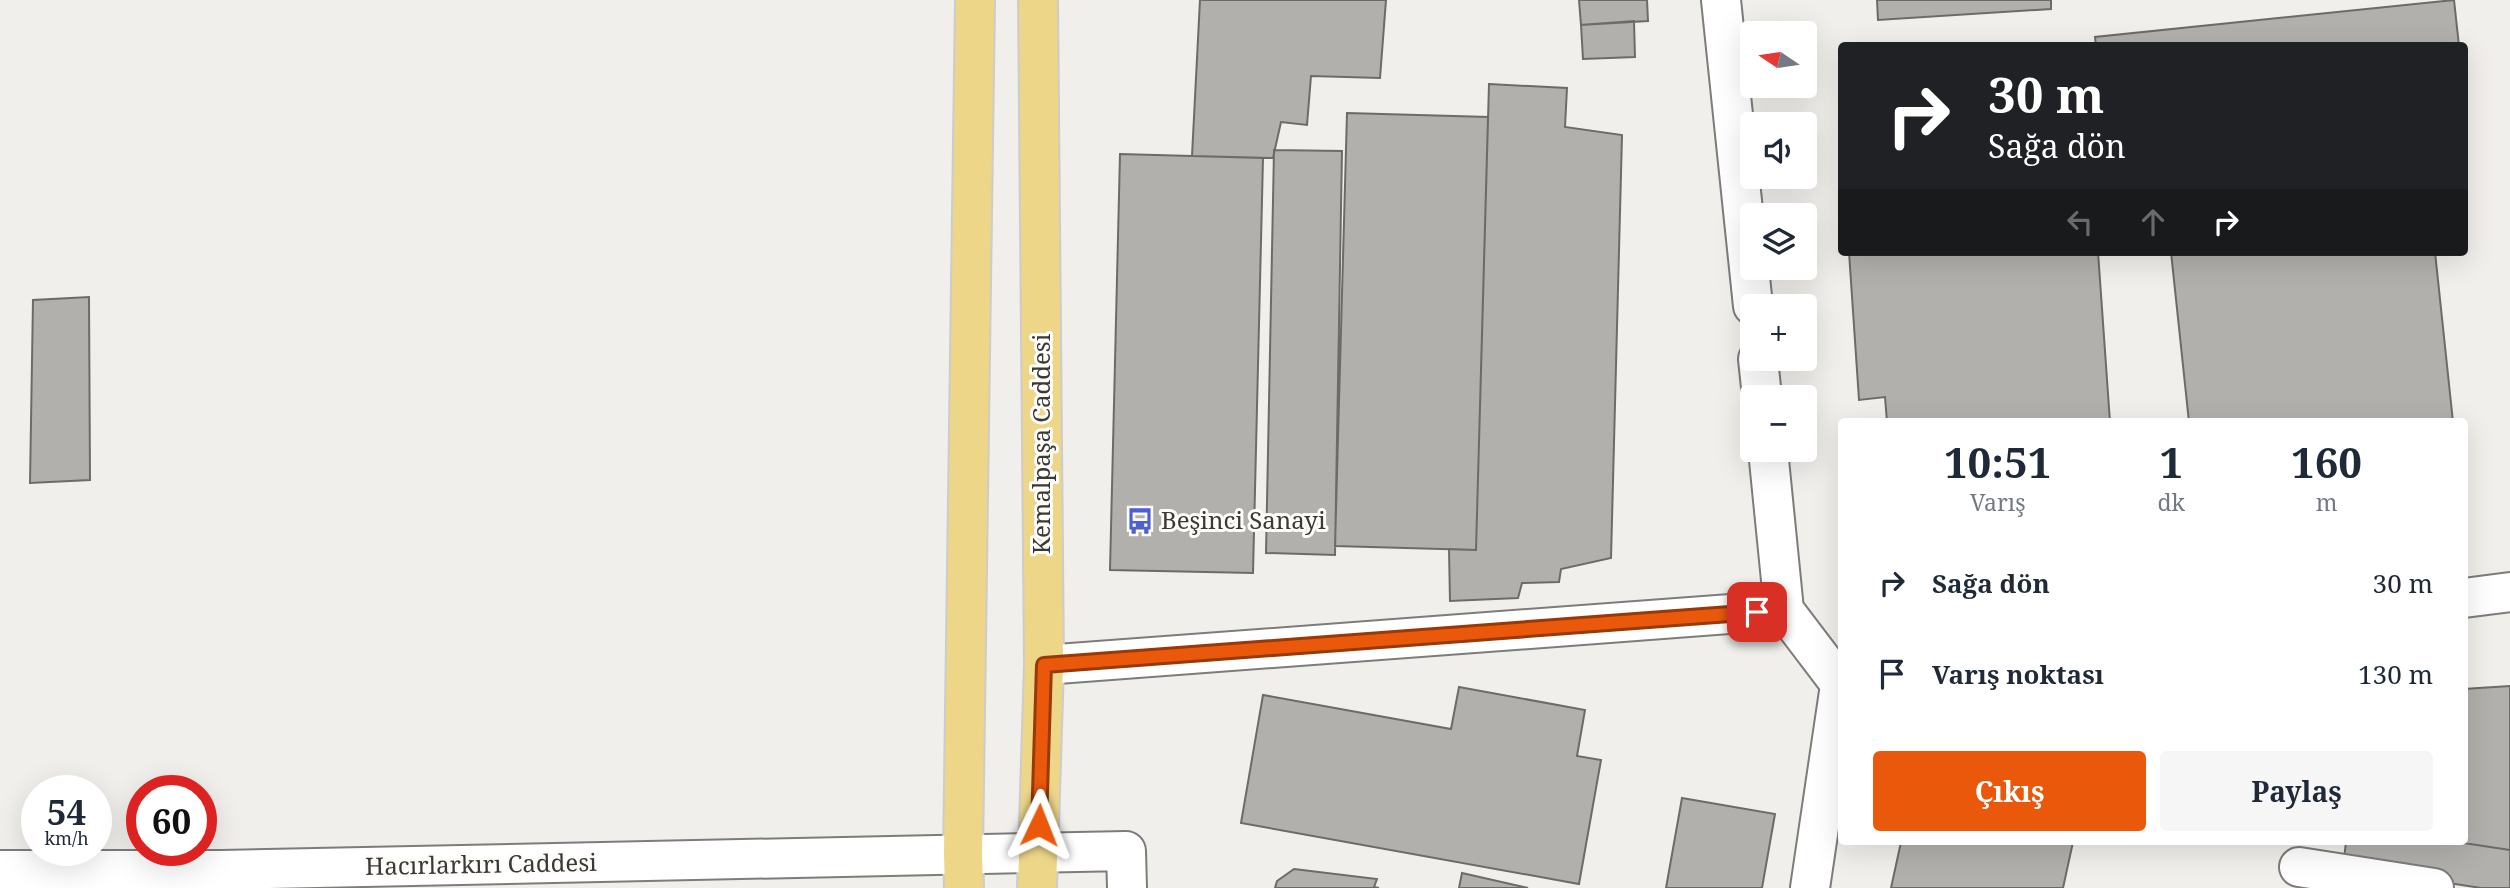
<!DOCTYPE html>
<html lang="tr">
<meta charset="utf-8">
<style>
:root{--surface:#fff;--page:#f6f6f7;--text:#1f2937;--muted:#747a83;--accent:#ea580c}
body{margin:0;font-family:"Noto Serif",serif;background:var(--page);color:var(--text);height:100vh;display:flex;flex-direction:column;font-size:26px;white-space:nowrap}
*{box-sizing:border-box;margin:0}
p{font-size:23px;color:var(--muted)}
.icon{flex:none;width:38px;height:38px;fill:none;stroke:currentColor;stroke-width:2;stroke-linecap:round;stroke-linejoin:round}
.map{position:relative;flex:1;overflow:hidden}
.panel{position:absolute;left:1838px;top:418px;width:630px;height:427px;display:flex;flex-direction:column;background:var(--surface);border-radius:7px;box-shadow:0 7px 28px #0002}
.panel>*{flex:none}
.banner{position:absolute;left:1838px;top:42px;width:630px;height:214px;border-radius:7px;box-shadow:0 7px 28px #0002;background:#202124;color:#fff;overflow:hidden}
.needle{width:46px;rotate:283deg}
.fabs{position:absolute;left:1740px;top:21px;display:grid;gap:14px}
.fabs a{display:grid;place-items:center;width:77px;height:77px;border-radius:7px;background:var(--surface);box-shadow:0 7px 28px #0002;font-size:35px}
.speed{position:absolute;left:21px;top:775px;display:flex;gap:14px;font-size:35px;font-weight:700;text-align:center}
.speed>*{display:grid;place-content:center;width:91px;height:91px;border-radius:50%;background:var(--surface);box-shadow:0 7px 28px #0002;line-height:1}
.speed small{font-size:18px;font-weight:400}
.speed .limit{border:10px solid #d22;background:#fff;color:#111}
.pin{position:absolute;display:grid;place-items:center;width:60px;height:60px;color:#fff;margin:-30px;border-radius:14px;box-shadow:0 4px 10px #0006}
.me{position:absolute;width:77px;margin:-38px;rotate:2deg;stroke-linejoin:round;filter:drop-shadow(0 0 5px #0008)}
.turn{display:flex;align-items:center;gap:24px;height:147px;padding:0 35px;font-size:32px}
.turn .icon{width:91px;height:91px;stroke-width:2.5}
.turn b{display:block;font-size:49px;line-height:60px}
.lanes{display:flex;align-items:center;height:66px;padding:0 35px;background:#0003;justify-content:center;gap:35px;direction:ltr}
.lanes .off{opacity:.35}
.eta{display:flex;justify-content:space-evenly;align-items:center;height:119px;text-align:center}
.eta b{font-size:42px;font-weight:700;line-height:49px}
.action{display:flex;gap:14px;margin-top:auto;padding:14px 35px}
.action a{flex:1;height:80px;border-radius:7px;background:var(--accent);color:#fff;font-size:28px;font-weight:700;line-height:80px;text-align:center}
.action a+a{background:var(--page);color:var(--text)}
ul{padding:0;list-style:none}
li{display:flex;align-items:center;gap:21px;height:91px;padding:0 35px}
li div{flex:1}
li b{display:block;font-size:26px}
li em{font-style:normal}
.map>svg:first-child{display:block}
.building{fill:#b1b0ac;stroke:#6c6b68;stroke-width:2}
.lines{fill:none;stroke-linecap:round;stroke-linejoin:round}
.minor-casing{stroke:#7d7c79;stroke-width:42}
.major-casing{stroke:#cccccb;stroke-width:42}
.minor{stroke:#fff;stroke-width:38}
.major{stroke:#edd688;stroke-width:38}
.route-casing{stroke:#983908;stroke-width:18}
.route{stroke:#ea580c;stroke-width:12}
.labels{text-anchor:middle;stroke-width:6;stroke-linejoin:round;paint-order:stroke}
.street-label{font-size:24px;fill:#393937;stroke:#fefcf9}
.poi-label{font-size:24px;fill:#393937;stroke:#fefcf9;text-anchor:start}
</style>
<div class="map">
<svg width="2510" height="888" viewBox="0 0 2510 888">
<rect width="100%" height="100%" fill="#f0efeb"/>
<path class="building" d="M 1200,0 L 1386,0 L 1380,78 L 1311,76 L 1307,125 L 1281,122 L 1273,158 L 1192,156 Z
M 1579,0 L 1647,0 L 1648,21 L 1581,25 Z
M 1877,0 L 2051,0 L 2051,9 L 1878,20 Z
M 2454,0 L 2459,46 L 2096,46 L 2095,37 Z
M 1634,21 L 1635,57 L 1583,59 L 1581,25 Z
M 1489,84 L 1567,88 L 1565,127 L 1622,135 L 1611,558 L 1561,569 L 1559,582 L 1522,583 L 1518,598 L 1450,601 L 1449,549 L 1476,550 Z
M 1347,113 L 1488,117 L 1476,550 L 1335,546 Z
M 1274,150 L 1342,151 L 1335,555 L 1266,553 Z
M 1120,154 L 1263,158 L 1253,573 L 1110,570 Z
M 1849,252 L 2098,252 L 2110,422 L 1887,422 L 1885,397 L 1859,400 Z
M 2171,252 L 2435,252 L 2453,422 L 2189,422 Z
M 89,297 L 90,480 L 30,483 L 33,300 Z
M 2510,686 L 2510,850 L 2457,842 L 2464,842 L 2464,689 Z
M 1459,687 L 1585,710 L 1577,756 L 1601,760 L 1579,884 L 1241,823 L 1263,695 L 1451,729 Z
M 1682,798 L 1775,814 L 1762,888 L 1666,888 Z
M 1901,842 L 2073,842 L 2063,888 L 1891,888 Z
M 2346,842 L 2457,842 L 2510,850 L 2510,888 L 2481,888 L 2343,867 Z
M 1294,869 L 1377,879 L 1374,887 L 1379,888 L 1275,888 L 1277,881 Z
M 1462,873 L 1528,888 L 1459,888 Z"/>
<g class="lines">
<defs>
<path id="minor" d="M 1721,0 L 1753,306
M 1758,359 L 1762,397
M 1768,450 L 1784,610 L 1841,685
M 2464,598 L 2510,592
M 1044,665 L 1784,610
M 2299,867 L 2434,888
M 0,870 L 221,870 L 1126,851 L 1127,888
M 1810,888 L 1840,685"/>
<path id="major" d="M 964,888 L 963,854 L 975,0
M 1037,888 L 1044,665 L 1038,0"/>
</defs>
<use href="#minor" class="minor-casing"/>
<use href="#major" class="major-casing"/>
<use href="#minor" class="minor"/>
<use href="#major" class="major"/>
</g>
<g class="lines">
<defs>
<path id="route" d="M 1039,825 L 1044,665 L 1757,612"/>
</defs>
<use href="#route" class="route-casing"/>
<use href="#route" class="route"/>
</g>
<defs>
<symbol id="bus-bare" viewBox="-9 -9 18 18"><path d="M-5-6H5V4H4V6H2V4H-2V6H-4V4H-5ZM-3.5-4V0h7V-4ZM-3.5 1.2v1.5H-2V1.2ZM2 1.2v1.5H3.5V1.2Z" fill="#4c5fd4" stroke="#fefcf9" stroke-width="2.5" paint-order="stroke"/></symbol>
</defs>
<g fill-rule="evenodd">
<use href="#bus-bare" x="1121" y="502" width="38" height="38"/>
</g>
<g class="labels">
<g class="street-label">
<text transform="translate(1042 444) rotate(-90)" y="8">Kemalpaşa Caddesi</text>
<text transform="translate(481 865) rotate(-1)" y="8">Hacırlarkırı Caddesi</text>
</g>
<g class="poi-label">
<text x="1161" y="529">Beşinci Sanayi</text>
</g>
</g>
</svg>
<div class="fabs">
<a><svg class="needle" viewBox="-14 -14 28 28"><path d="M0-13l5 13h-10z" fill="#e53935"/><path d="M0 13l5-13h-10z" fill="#747a83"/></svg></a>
<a><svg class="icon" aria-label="sound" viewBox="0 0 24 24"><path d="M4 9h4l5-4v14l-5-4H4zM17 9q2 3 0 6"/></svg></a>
<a><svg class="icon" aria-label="layers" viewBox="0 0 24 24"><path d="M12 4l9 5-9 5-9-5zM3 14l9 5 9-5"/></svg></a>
<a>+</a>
<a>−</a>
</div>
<div class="speed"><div>54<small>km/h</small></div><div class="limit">60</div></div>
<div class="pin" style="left:1757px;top:612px;background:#d93025"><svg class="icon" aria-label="arrive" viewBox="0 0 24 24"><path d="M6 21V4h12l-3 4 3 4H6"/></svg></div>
<svg class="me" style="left:1039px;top:825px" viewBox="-20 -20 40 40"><path d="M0-17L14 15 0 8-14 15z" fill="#ea580c" stroke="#fff" stroke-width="4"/></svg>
<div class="banner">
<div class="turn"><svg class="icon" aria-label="right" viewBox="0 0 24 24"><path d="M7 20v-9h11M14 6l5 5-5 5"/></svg><div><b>30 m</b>Sağa dön</div></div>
<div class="lanes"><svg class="icon off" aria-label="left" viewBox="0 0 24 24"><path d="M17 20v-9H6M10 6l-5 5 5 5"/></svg><svg class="icon off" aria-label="ahead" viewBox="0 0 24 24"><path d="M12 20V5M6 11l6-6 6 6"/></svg><svg class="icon" aria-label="right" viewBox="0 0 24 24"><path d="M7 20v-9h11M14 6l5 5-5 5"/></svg></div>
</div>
<section class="panel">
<div class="eta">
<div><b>10:51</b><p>Varış</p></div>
<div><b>1</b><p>dk</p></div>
<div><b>160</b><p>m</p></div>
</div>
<ul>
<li><svg class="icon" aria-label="right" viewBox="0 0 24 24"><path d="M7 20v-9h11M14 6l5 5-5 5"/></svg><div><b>Sağa dön</b></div><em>30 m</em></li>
<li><svg class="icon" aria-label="arrive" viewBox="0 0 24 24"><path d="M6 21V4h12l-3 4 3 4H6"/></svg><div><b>Varış noktası</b></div><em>130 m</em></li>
</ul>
<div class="action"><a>Çıkış</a><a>Paylaş</a></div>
</section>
</div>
